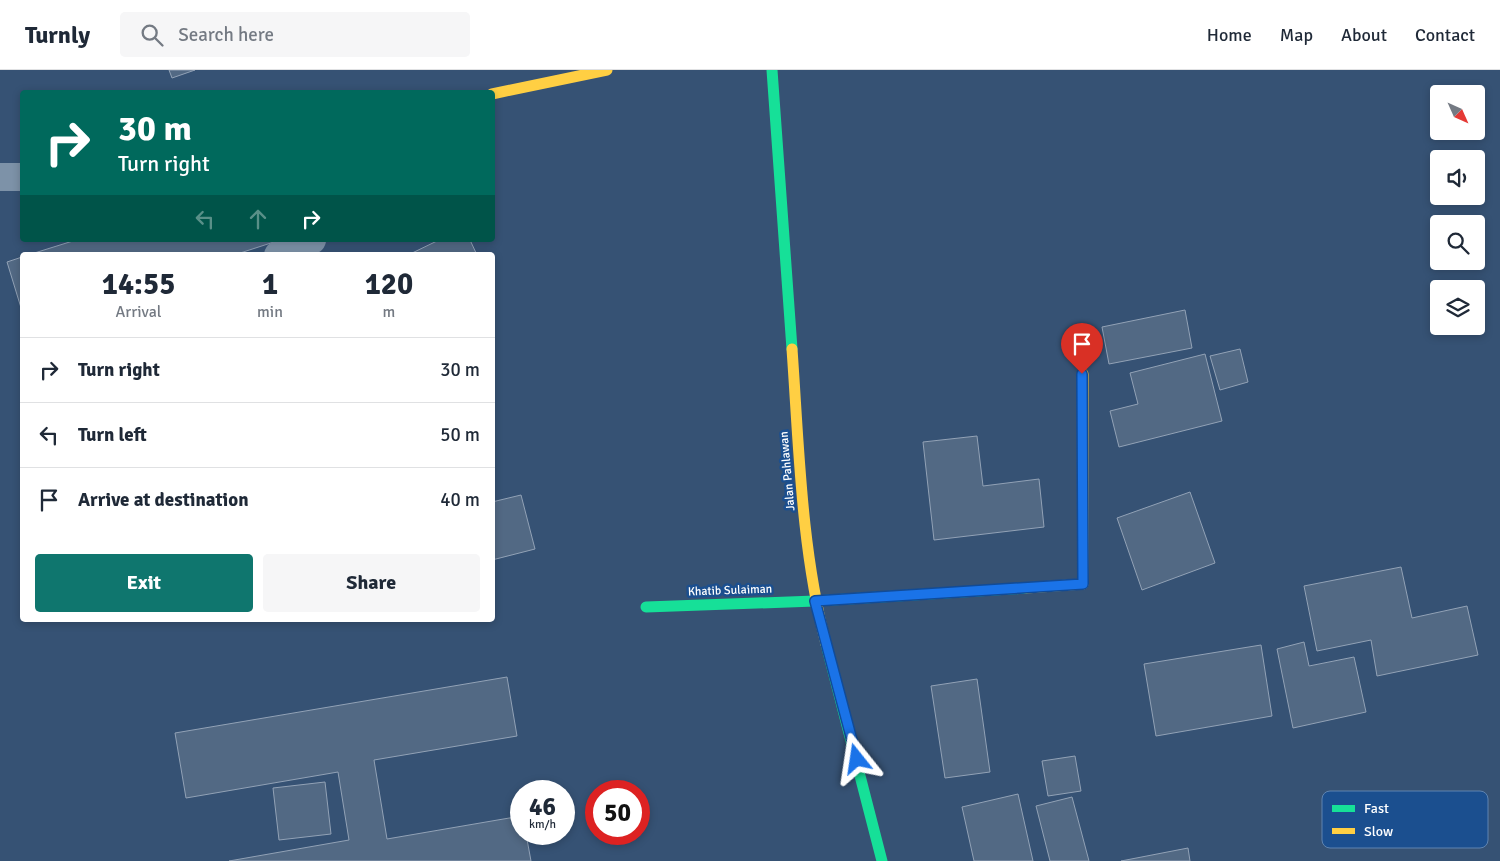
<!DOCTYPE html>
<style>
:root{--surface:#fff;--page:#f6f6f7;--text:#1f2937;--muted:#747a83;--line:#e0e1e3;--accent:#0f766e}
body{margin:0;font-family:Signika,sans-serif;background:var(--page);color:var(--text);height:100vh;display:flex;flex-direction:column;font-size:19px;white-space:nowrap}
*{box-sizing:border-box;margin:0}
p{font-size:16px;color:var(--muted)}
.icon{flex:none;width:28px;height:28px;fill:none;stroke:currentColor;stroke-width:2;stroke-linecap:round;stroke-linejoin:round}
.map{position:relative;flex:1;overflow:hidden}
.panel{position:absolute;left:20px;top:182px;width:475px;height:370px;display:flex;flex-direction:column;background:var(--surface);border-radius:5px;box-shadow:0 2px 8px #0003}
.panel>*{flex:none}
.top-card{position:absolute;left:20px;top:20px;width:475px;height:152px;border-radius:5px;box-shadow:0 2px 8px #0003;background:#00695c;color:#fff;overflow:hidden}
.needle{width:32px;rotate:135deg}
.buttons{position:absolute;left:1430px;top:15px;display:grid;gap:10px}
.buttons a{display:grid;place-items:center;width:55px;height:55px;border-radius:5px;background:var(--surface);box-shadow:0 2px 8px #0003;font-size:25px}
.speed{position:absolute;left:510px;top:710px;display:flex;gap:10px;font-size:25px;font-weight:700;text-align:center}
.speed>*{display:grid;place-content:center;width:65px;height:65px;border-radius:50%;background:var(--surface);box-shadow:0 2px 8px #0003;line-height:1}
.speed small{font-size:12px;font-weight:400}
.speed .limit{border:8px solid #d22;background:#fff;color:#111}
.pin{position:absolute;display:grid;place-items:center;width:42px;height:42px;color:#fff;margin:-51px -21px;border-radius:50% 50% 50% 0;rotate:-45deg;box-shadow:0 0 5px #0007}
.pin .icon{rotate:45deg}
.me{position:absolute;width:55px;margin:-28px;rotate:345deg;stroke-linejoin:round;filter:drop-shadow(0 0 4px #0008)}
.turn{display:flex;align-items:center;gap:18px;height:105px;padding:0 15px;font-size:22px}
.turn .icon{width:65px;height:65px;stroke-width:2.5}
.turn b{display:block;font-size:35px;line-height:42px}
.lanes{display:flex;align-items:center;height:48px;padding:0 15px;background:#0003;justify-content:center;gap:25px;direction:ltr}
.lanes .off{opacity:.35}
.eta{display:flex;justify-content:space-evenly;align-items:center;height:85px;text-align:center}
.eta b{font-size:30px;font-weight:800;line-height:35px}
.cta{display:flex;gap:10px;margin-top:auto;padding:10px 15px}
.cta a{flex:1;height:58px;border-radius:5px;background:var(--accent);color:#fff;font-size:20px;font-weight:800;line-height:58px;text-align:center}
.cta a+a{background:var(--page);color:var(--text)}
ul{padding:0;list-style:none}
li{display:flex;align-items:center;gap:15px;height:65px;padding:0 15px;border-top:1px solid var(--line)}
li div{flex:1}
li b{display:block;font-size:19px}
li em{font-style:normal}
header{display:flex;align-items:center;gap:30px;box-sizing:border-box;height:70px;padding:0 25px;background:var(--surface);border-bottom:1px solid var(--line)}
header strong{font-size:24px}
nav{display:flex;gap:28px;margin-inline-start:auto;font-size:18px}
.search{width:350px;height:45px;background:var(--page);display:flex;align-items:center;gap:12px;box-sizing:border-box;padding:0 18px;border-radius:5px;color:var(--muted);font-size:19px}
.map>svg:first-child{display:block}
.building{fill:#526984;stroke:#92a2b6}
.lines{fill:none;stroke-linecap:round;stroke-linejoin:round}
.street{stroke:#7d92a8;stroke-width:28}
.fast{stroke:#16e098;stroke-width:11}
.slow{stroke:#ffcf43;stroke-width:11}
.route-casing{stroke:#114b97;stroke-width:12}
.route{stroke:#1a73e8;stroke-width:9}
.labels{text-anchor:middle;stroke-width:5;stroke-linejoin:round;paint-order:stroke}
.street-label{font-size:12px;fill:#fff;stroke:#1b4f8f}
.key{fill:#1b4f8f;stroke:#5f84b1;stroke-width:1}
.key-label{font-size:14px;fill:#fff}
</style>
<header>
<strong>Turnly</strong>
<div class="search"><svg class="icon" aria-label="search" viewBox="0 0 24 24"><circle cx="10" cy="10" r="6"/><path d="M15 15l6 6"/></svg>Search here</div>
<nav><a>Home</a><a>Map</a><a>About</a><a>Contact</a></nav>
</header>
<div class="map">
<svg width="1500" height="791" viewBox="0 0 1500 791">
<rect width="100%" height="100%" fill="#365274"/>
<path class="building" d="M 169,0 L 195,0 L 172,8 Z
M 76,170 L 277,170 L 277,171 L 234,185 L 28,185 Z
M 439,170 L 470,170 L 477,185 L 408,185 Z
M 22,187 L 22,241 L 7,192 Z
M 1185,240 L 1192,278 L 1109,294 L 1102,257 Z
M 1240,279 L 1248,312 L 1220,320 L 1210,286 Z
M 1205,284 L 1222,351 L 1119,377 L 1110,341 L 1138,334 L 1130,303 Z
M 977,366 L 983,416 L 1039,409 L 1044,457 L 934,470 L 923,372 Z
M 1190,422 L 1215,493 L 1142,520 L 1117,448 Z
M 521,425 L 535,479 L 492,490 L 492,432 Z
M 1401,497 L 1412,548 L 1467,536 L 1478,585 L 1377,606 L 1371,570 L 1317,581 L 1304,516 Z
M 1304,572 L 1309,596 L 1354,587 L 1366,642 L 1293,658 L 1277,579 Z
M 1261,575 L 1272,646 L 1156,666 L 1144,594 Z
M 507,607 L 517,666 L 374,690 L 387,769 L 521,746 L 521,764 L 526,764 L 531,791 L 229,791 L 349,770 L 338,702 L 186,728 L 175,663 Z
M 977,609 L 990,702 L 945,708 L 931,616 Z
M 1075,686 L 1081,721 L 1048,726 L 1042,691 Z
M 325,712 L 331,764 L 279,770 L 273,718 Z
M 1018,724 L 1033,791 L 974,791 L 962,737 Z
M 1072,727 L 1089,791 L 1050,791 L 1036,736 Z
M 1188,778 L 1190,791 L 1121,791 Z"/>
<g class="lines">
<path class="street" d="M 0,107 L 22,107
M 278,185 L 312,170"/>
<path class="fast" d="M 772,0 L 792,279
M 646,537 L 815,531 L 1026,518
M 826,574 L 882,791"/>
<path class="slow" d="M 492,24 L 607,0
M 792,279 C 799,377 801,478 826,574
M 1026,518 L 1083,514 L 1083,304"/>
</g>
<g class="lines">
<defs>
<path id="route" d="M 857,689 L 815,531 L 1083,514 L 1082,304"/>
</defs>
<use href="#route" class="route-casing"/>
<use href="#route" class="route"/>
</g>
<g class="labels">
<g class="street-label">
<text transform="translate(787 401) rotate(-95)" y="4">Jalan Pahlawan</text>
<text transform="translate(730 520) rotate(-2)" y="4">Khatib Sulaiman</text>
</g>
</g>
<rect x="1322" y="721" width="166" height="57" rx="8" class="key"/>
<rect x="1332" y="735" width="23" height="7" fill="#16e098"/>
<rect x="1332" y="758" width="23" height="6" fill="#ffcf43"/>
<g class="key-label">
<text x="1364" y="743">Fast</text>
<text x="1364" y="766">Slow</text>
</g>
</svg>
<div class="buttons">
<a><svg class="needle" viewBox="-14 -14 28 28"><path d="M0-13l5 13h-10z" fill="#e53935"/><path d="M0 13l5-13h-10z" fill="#747a83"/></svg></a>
<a><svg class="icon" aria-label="sound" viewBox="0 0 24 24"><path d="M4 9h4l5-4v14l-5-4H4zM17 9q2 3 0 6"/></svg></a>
<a><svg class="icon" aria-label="search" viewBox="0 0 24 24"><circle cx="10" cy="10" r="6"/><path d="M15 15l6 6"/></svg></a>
<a><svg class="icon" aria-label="layers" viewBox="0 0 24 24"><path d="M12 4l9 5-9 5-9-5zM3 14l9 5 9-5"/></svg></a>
</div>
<div class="speed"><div>46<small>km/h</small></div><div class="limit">50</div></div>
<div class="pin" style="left:1082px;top:304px;background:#d93025"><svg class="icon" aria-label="arrive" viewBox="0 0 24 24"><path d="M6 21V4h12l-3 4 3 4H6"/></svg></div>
<svg class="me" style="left:857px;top:689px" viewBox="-20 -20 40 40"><path d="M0-17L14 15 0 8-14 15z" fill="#1a73e8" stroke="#fff" stroke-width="4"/></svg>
<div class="top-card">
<div class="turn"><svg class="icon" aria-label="right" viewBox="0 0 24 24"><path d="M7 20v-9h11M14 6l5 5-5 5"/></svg><div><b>30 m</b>Turn right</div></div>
<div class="lanes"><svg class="icon off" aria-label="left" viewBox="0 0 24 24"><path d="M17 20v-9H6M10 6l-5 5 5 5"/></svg><svg class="icon off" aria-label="ahead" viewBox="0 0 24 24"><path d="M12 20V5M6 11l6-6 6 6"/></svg><svg class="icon" aria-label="right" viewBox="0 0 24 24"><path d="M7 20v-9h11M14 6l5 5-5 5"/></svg></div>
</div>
<section class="panel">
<div class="eta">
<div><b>14:55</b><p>Arrival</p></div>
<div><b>1</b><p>min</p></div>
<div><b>120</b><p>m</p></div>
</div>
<ul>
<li><svg class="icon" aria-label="right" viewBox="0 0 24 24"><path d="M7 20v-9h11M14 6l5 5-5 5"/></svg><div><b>Turn right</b></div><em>30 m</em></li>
<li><svg class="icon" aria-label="left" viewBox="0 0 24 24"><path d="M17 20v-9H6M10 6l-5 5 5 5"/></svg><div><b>Turn left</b></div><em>50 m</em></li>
<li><svg class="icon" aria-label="arrive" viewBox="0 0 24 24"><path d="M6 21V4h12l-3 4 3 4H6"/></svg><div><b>Arrive at destination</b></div><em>40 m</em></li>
</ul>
<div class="cta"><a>Exit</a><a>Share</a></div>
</section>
</div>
